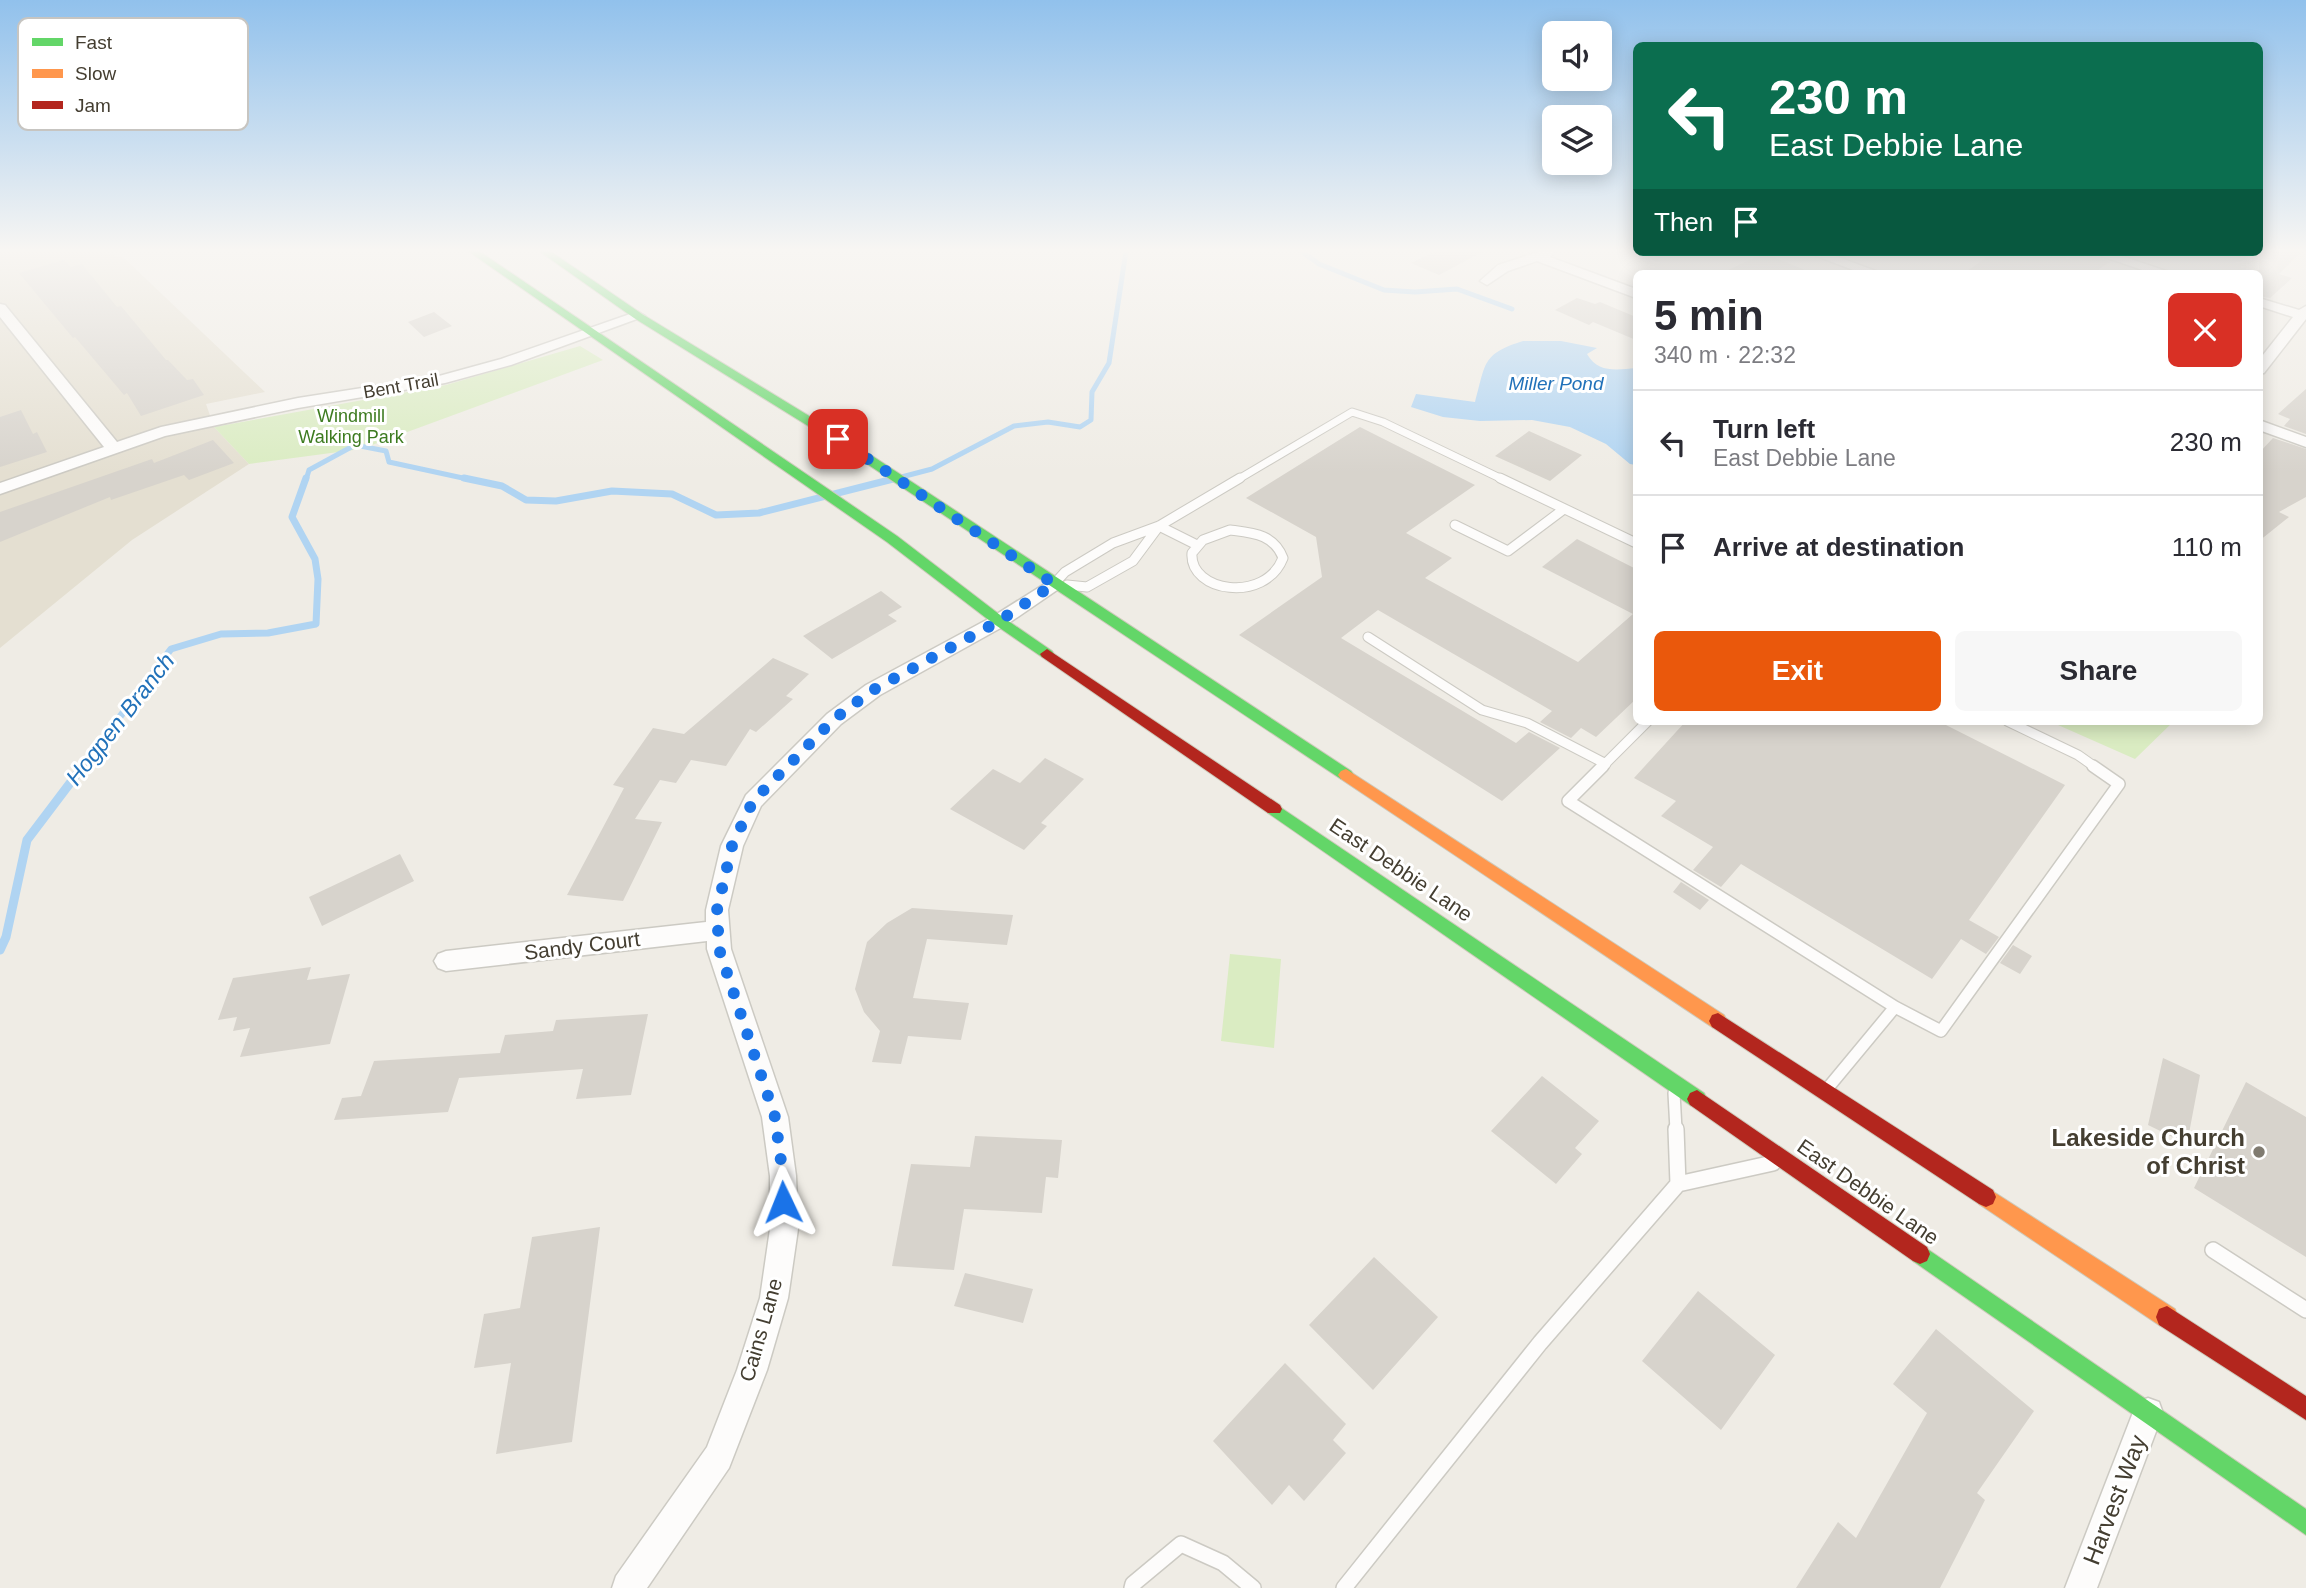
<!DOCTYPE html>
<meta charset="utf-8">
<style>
:root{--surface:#fff;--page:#f7f7f7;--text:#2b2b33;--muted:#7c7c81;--line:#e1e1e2;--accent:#ea580c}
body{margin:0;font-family:Arial,sans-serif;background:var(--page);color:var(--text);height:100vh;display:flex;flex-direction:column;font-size:26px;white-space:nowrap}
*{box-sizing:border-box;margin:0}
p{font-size:23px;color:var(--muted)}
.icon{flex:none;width:38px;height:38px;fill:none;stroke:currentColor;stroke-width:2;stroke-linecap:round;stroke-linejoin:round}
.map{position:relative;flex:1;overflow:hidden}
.details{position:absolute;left:1633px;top:270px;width:630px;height:455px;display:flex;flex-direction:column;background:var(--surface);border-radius:10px;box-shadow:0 4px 18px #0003}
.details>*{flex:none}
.top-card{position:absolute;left:1633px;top:42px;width:630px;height:214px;border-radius:10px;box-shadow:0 4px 18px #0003;background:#0b6e4f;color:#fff;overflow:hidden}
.fabs{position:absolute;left:1542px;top:21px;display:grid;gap:14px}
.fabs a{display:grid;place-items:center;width:70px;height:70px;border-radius:10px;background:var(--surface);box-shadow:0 4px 18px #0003;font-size:35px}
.pin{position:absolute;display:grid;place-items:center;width:60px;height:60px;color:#fff;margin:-30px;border-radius:14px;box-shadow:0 4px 10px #0006}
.me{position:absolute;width:77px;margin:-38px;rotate:358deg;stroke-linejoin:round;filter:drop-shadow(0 0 5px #0008)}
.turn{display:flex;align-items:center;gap:24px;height:147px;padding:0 21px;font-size:32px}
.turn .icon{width:91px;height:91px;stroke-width:2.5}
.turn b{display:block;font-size:49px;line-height:60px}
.then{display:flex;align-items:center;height:66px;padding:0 21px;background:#0003;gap:14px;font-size:26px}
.round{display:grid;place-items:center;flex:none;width:74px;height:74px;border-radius:10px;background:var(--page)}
.headline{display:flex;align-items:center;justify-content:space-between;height:119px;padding:0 21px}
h1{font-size:42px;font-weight:800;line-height:52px}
.action{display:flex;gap:14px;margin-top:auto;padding:14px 21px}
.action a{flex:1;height:80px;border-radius:10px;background:var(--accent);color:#fff;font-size:28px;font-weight:800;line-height:80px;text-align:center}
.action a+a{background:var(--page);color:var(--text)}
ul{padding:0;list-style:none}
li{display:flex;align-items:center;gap:21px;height:105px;padding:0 21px;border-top:2px solid var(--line)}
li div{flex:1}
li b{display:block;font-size:26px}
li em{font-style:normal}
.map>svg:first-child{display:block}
.residential{fill:#e4dfd1}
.green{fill:#daecc2}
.water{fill:#b0d4f2}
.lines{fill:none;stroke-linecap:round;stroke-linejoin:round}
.stream-far2{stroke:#b0d4f2;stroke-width:5}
.stream-far1{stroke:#b0d4f2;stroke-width:7}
.stream{stroke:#b0d4f2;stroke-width:9}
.building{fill:#d7d3cc}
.lane-far3-casing{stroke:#cccac3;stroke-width:9}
.lane-far2-casing{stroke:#cccac3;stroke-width:11}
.lane-far1-casing{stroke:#cccac3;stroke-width:14}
.lane-casing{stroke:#cccac3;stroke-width:18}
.street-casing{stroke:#cccac3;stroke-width:3}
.fast-casing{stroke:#cecabb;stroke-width:2}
.slow-casing{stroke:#cecabb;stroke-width:2}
.jam-casing{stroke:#cecabb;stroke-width:2}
.lane-far3{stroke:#fdfcfb;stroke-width:7}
.lane-far2{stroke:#fdfcfb;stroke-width:9}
.lane-far1{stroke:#fdfcfb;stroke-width:11}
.lane{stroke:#fdfcfb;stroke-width:15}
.street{fill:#fdfcfb;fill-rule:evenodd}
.fast{fill:#63d668;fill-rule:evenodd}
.slow{fill:#ff974d;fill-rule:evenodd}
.jam{fill:#b3261e;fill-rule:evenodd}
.route{stroke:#1a73e8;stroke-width:12;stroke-dasharray:0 21.6}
.poi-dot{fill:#807b70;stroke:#fff;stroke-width:2.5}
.labels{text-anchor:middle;stroke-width:6;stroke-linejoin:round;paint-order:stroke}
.far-street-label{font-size:18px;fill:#443e31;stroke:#fff}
.far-park-label{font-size:18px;fill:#3d7b20;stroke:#fff}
.far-water-label{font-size:19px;font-style:italic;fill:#2171b9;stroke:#fff}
.street-label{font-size:21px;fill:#443e31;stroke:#fff}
.water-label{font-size:23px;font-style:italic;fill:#2171b9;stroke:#fff}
.near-poi-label{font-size:24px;font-weight:bold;fill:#443e31;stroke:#fff;text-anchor:end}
.near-street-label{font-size:24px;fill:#443e31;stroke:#fff}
.key{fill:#fff;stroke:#c7c5c1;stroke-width:2}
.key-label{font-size:19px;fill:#443e31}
</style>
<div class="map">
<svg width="2306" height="1588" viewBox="0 0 2306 1588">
<rect width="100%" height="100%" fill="#efece5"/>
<path class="residential" d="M 0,251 L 98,251 L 124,258 L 265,392 L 206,404 L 214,427 L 249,464 L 132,540 L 0,648 Z"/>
<path class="green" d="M 580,346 L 603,360 L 361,449 L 249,464 L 214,427 L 446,385 Z
M 2049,721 L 2174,721 L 2135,759 Z
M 1230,954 L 1281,959 L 1274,1048 L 1221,1041 Z"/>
<path class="water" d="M 1523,341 L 1561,341 L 1597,348 L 1587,354 C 1598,373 1616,370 1636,368 L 1636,465 L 1630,464 L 1606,444 L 1570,427 L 1532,420 L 1480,421 L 1443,417 L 1411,407 L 1416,394 L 1475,402 C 1486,364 1481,354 1523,341 Z"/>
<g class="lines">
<path class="stream-far2" d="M 1301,251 L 1319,264 L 1384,290 L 1415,292 L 1457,289 L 1512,309
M 306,480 L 309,470 L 355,445 L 386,451 L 389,462 L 472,480
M 890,480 L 932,469 L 1014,426 L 1048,422 L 1080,427 L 1091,420 L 1092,392 L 1109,363 L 1126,251"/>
<path class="stream-far1" d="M 464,478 L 502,486 L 526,500 L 556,501 L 612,491 L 672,494 L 716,515 L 759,513 L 897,478
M 82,767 L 171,649 L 221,634 L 268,633 L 316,624 L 318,579 L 315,559 L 292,517 L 306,478"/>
<path class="stream" d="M 0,950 L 6,937 L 27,840 L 83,766"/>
</g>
<path class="building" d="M 1436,251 L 1484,251 L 1439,275 L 1411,263 Z
M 2259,251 L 2302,251 L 2279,274 L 2292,278 L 2270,298 L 2259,296 Z
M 1994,252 L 2048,252 L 2069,259 L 2070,252 L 2087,252 L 2110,262 L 2099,269 L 2098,273 L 1964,273 Z
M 1764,253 L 1812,273 L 1722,273 Z
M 64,260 L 71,267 L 82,264 L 117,307 L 121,306 L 166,360 L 168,360 L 187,380 L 193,379 L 204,395 L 141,416 L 127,393 L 124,395 L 75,337 L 73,338 L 19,273 Z
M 1577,298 L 1595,304 L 1600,302 L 1636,317 L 1636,340 L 1593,322 L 1589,325 L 1555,310 Z
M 434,312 L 452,326 L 424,337 L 408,322 Z
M 2306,389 L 2306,434 L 2284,426 L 2290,419 L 2278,414 Z
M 21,410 L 33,434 L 37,432 L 47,452 L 0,467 L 0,417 Z
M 1360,427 L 1475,485 L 1406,533 L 1452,558 L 1425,578 L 1578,662 L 1633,614 L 1542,567 L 1577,539 L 1636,569 L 1636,699 L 1596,737 L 1581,728 L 1571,738 L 1540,722 L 1552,711 L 1378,610 L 1341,638 L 1516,743 L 1529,732 L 1560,748 L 1502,801 L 1239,635 L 1322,577 L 1316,537 L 1246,498 Z
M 1529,431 L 1582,455 L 1550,481 L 1495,456 Z
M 2273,438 L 2306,449 L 2306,497 L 2279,512 L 2289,517 L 2259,541 L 2259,453 Z
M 213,440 L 234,463 L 189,480 L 184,475 L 111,500 L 110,497 L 0,542 L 0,512 L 152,459 L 154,463 Z
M 881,591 L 902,607 L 888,615 L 897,621 L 832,659 L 803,636 Z
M 773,658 L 809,674 L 786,696 L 793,699 L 756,732 L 750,729 L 726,766 L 691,760 L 676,783 L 660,780 L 635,819 L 662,822 L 623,901 L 567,895 L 624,788 L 613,785 L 653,728 L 684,734 Z
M 1686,721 L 1938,721 L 2065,785 L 1969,920 L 1999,937 L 1986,954 L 1961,939 L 1932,979 L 1741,864 L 1721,887 L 1693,870 L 1713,847 L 1661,816 L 1676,801 L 1634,778 Z
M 1045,758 L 1084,779 L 1041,823 L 1047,826 L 1024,850 L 950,809 L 993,769 L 1020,783 Z
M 400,854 L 414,881 L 322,926 L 309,897 Z
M 1681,882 L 1709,900 L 1700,910 L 1673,892 Z
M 912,908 L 1013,915 L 1007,945 L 927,939 L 913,998 L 969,1003 L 961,1040 L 908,1036 L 901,1064 L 872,1062 L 880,1031 L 864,1012 L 855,989 L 867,942 L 887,923 Z
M 2013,945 L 2032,956 L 2020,974 L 2000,963 Z
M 311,967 L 307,980 L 350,974 L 330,1044 L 240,1057 L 250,1028 L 233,1031 L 237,1017 L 218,1020 L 233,978 Z
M 648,1014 L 631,1095 L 576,1099 L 583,1069 L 459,1078 L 448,1112 L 334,1120 L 342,1098 L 361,1096 L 374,1061 L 500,1053 L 505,1035 L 553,1031 L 556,1020 Z
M 2163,1058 L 2200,1075 L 2187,1144 L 2148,1125 Z
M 1542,1076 L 1599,1121 L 1575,1148 L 1582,1154 L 1556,1184 L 1491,1131 Z
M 2246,1082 L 2306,1117 L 2306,1257 L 2194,1188 Z
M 975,1136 L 1062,1140 L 1058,1178 L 1046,1177 L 1042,1213 L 964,1209 L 954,1270 L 892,1266 L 911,1164 L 970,1167 Z
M 600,1227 L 572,1442 L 496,1454 L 511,1363 L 474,1368 L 484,1314 L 520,1308 L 532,1237 Z
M 1374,1257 L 1438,1317 L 1373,1390 L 1309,1325 Z
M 965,1273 L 1033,1289 L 1023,1323 L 954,1306 Z
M 1698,1291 L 1775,1355 L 1721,1430 L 1642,1361 Z
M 1936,1329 L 2034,1411 L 1977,1493 L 1985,1500 L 1940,1588 L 1796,1588 L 1838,1522 L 1856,1538 L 1927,1413 L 1893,1384 Z
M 1285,1363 L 1346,1424 L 1333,1440 L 1346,1453 L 1304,1501 L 1289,1485 L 1272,1505 L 1213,1441 Z"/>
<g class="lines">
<defs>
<path id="lane-far3" d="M 1237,480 L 1352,412 L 1383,422 L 1504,480"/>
<path id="lane-far2" d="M 1500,478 L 1636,543
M 1455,525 L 1508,551 L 1564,509
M 1159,526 L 1197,545
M 1230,530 C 1253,533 1274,534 1283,558 C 1265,604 1189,592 1192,553 L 1203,540 Z
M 1054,584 L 1065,572 L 1113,543 L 1159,526 L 1240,478
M 1067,585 L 1087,587 L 1133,561 L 1159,526
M 1368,637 L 1482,710 L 1527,723 L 1606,764
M 2007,721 L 2078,755 L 2095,767
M 1602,767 L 1648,721"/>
<path id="lane-far1" d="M 1603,766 L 1568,801 L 1895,1007
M 1827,1089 L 1895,1007 L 1941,1031 L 2119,784 L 2093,766
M 1674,1093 L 1676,1130"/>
<path id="lane" d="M 1676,1129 L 1678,1184
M 2213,1250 L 2306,1310
M 1132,1588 L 1133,1584 L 1181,1544 L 1223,1563 L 1253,1588
M 1344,1588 L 1540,1343 L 1678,1184 L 1773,1163"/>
<path id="street" d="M 1541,251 L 1553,251 L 1554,253 L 1550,257 L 1636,289 L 1636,298 L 1537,261 L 1508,271 L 1487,285 L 1480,281 L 1498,265 Z
M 1806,252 L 1825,252 L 1881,273 L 1861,273 Z
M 2090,252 L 2110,252 L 2172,273 L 2151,273 Z
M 2259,298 L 2299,310 L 2306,306 L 2306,319 L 2264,373 L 2259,374 L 2259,360 L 2293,317 L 2259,306 Z
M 0,304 L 5,305 L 117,442 L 161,427 L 298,398 L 439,376 L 501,359 L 633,313 L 638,312 L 645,316 L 511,365 L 445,383 L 298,408 L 165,436 L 0,494 L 0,483 L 104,447 L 0,317 Z
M 2259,420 L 2306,437 L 2306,447 L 2259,430 Z
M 1054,578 L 1063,584 L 1060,588 L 1006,625 L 880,695 L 841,724 L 761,806 L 743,846 L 728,910 L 731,949 L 788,1117 L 796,1176 L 798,1229 L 788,1298 L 767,1370 L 729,1468 L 647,1588 L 612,1588 L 616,1576 L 707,1447 L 737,1370 L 760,1298 L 770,1229 L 770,1176 L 762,1117 L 707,949 L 707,941 L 446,971 L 438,968 L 434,961 L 438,954 L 446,951 L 706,922 L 706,910 L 721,846 L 746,795 L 827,714 L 866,685 L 992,617 Z
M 2148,1398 L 2159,1402 L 2163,1413 L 2097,1588 L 2065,1588 L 2137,1402 Z"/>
<path id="fast" d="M 468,251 L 479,251 L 897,536 L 1004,618 L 1052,651 L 1054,654 L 1052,657 L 1042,657 L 994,624 L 887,542 Z
M 539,251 L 550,251 L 642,314 L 842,436 L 1351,771 L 1354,775 L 1351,779 L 1341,779 L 834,442 L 634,318 Z
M 1274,803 L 1704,1093 L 1707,1099 L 1704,1105 L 1697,1108 L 1690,1105 L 1268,813 L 1266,809 L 1268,805 Z
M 1920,1244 L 2306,1509 L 2306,1535 L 1913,1261 L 1910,1254 L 1913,1247 Z"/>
<path id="slow" d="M 1346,769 L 1724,1015 L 1727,1021 L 1724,1027 L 1718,1029 L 1712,1027 L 1341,779 L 1338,775 L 1341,771 Z
M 1986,1187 L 2175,1309 L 2178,1317 L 2175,1325 L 2167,1328 L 2159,1325 L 1979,1204 L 1976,1197 L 1979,1190 Z"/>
<path id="jam" d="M 1047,649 L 1280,805 L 1282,809 L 1280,813 L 1268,813 L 1042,657 L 1040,654 Z
M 1718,1013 L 1993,1190 L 1996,1197 L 1993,1204 L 1986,1207 L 1979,1204 L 1712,1027 L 1709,1021 L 1712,1015 Z
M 1697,1090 L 1927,1247 L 1930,1254 L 1927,1261 L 1920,1264 L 1913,1261 L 1690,1105 L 1687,1099 L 1690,1093 Z
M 2167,1306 L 2306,1396 L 2306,1420 L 2159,1325 L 2156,1317 L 2159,1309 Z"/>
</defs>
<use href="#lane-far3" class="lane-far3-casing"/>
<use href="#lane-far2" class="lane-far2-casing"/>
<use href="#lane-far1" class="lane-far1-casing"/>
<use href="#lane" class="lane-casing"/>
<use href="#street" class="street-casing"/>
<use href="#fast" class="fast-casing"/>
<use href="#slow" class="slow-casing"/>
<use href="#jam" class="jam-casing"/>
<use href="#lane-far3" class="lane-far3"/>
<use href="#lane-far2" class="lane-far2"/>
<use href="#lane-far1" class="lane-far1"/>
<use href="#lane" class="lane"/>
<use href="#street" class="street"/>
<use href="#fast" class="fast"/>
<use href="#slow" class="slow"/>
<use href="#jam" class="jam"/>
</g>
<linearGradient id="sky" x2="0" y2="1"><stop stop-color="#91c1ec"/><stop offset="0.53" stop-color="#f8f6f3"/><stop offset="1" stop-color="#f8f6f3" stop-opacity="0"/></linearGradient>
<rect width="2306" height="473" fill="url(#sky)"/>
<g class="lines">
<path class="route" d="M 783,1202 L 783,1176 L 775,1117 L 719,949 L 717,910 L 732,846 L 753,801 L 834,719 L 873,690 L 999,621 L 1054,584 L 838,439"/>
</g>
<circle class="poi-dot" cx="2259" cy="1152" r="7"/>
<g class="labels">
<g class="far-street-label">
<text transform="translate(401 386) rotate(-10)" y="6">Bent Trail</text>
</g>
<g class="far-park-label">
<text x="351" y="422">Windmill<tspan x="351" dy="21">Walking Park</tspan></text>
</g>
<g class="far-water-label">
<text x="1556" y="390">Miller Pond</text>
</g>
<g class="street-label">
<text transform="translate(1401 870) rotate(34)" y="7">East Debbie Lane</text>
<text transform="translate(582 946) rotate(-7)" y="7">Sandy Court</text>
<text transform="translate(1868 1192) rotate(35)" y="7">East Debbie Lane</text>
<text transform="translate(761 1330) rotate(-74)" y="7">Cains Lane</text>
</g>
<g class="water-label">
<text transform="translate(120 719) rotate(-52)" y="8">Hogpen Branch</text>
</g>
<g class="near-poi-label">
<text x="2245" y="1146">Lakeside Church<tspan x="2245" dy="28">of Christ</tspan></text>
</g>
<g class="near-street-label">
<text transform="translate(2115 1500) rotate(-69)" y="8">Harvest Way</text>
</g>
</g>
<rect x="18" y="18" width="230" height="112" rx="10" class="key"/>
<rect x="32" y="38" width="31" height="8" fill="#63d668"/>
<rect x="32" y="69" width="31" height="9" fill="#ff974d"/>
<rect x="32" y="101" width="31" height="8" fill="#b3261e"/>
<g class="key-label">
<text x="75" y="49">Fast</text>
<text x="75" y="80">Slow</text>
<text x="75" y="112">Jam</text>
</g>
</svg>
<div class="fabs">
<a><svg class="icon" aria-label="sound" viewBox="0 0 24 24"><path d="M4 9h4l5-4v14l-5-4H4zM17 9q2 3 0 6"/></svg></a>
<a><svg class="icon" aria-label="layers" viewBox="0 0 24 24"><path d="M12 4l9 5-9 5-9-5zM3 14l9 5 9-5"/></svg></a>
</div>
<div class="pin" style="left:838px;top:439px;background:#d93025"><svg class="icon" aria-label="arrive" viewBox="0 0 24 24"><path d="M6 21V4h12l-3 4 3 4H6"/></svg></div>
<svg class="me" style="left:783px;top:1202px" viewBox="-20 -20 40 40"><path d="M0-17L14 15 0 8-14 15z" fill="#1a73e8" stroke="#fff" stroke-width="4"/></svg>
<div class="top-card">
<div class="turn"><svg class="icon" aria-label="left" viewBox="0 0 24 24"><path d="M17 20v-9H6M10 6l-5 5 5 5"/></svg><div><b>230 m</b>East Debbie Lane</div></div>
<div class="then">Then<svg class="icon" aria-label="arrive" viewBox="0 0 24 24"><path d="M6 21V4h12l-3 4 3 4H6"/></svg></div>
</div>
<section class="details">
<div class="headline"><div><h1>5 min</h1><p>340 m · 22:32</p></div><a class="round" style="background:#d93025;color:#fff"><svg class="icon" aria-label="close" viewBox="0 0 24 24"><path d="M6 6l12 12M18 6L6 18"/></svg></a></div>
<ul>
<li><svg class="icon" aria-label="left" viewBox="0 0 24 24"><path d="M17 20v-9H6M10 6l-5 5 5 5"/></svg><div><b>Turn left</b><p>East Debbie Lane</p></div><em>230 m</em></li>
<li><svg class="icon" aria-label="arrive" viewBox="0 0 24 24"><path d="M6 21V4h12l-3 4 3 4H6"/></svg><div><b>Arrive at destination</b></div><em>110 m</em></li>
</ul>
<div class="action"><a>Exit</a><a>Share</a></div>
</section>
</div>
